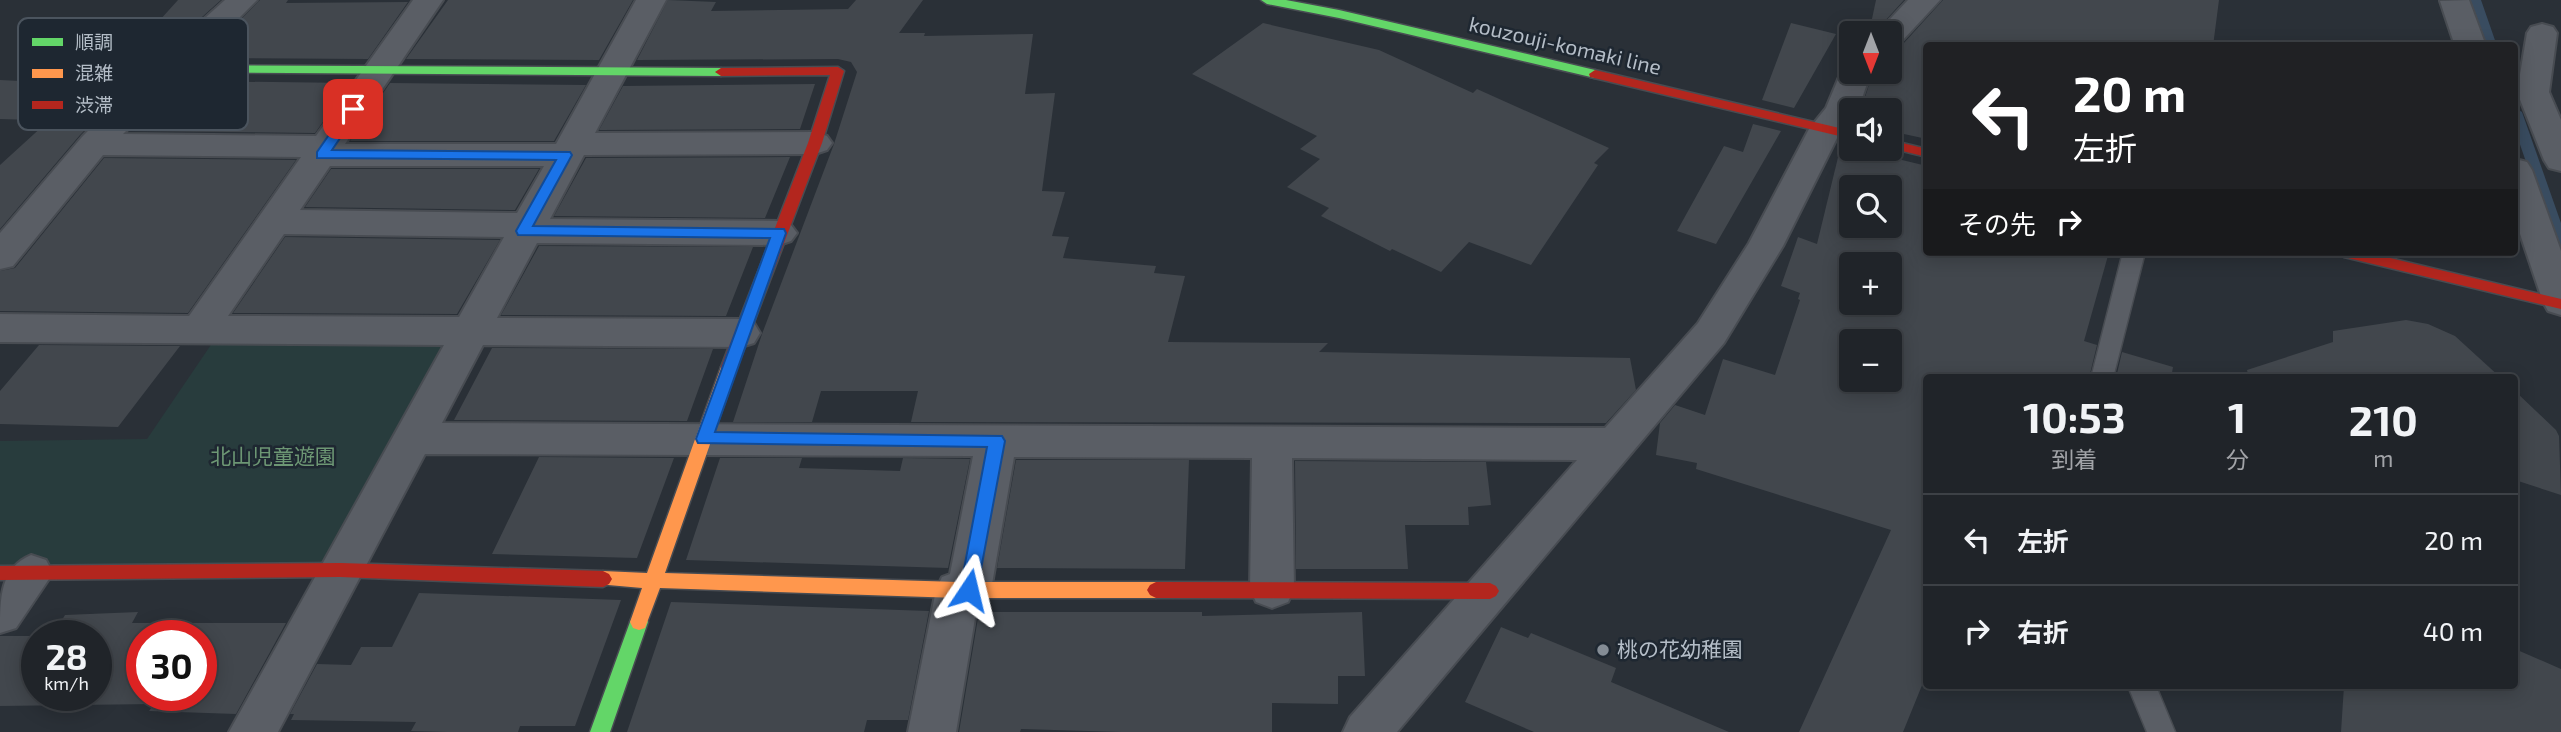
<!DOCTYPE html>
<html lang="ja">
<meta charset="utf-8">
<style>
:root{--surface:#202429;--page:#282c31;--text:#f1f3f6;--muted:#a2a4a8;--line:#3d4146}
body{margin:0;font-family:"Exo 2","Noto Sans JP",sans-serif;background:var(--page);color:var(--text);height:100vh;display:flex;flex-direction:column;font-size:26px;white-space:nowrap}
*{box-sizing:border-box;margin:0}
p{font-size:23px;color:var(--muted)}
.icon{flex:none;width:38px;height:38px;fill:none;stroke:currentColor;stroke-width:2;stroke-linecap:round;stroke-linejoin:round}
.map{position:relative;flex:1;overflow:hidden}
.sheet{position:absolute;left:1923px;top:374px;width:595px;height:315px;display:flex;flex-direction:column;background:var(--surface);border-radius:7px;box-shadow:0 4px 18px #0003,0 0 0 2px var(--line)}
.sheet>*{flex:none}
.hud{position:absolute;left:1923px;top:42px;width:595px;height:214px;border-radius:7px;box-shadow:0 4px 18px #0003,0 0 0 2px var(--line);background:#202124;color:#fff;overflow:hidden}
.needle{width:46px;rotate:180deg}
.fabs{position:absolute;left:1839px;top:21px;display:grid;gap:14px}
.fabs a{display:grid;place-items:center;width:63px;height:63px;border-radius:7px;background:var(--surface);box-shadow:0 4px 18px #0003,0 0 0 2px var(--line);font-size:35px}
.speed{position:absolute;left:21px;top:620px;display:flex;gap:14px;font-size:35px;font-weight:700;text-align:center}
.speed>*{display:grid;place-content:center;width:91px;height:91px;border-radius:50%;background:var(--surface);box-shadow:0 4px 18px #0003,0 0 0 2px var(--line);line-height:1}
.speed small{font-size:18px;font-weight:400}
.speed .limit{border:10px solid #d22;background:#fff;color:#111}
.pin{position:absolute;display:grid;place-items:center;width:60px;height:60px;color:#fff;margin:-30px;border-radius:14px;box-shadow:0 4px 10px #0006}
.me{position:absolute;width:77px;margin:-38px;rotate:10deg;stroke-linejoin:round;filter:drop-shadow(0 0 5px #0008)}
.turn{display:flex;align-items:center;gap:24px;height:147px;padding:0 35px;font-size:32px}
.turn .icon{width:91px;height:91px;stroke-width:2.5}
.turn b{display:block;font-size:49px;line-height:60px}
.then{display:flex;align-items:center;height:66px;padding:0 35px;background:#0003;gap:14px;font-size:26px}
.eta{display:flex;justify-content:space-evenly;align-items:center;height:119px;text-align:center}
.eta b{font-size:42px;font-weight:700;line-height:49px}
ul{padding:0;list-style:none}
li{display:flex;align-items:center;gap:21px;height:91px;padding:0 35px;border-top:2px solid var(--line)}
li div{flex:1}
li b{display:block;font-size:26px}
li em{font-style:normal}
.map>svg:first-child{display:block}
.green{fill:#283c3d}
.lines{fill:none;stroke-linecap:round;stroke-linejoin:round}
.stream{fill:#394c60;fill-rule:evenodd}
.building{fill:#42474d;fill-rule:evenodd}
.lane-casing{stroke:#484c52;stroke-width:3}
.street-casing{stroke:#484c52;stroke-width:4}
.fast-casing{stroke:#484c52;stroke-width:3}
.slow-casing{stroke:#484c52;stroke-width:3}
.jam-casing{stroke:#484c52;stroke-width:3}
.lane{fill:#5a5e65;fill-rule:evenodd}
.street{fill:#5a5e65;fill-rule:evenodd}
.fast{fill:#63d668;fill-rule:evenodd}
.slow{fill:#ff974d;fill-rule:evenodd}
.jam{fill:#b3261e;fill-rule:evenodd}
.route{fill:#1a73e8;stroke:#114b97;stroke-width:2}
.poi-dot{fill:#848c95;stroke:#1e2731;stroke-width:2.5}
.labels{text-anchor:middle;stroke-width:5;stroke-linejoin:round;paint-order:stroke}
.street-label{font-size:21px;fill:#b4bdc7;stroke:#1e2731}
.park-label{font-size:21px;fill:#6d9774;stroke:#1e2731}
.poi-label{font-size:21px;fill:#b4bdc7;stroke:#1e2731;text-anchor:start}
.key{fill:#1e2731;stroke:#4b545e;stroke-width:2}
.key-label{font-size:19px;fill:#b4bdc7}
</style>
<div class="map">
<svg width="2561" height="732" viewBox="0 0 2561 732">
<rect width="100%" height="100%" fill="#2a3037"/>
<path class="green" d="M 221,330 L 469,333 L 340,570 L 0,573 L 0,441 L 147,439 Z"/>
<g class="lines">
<path class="stream" d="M 2469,0 L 2481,0 L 2497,46 L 2485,46 Z
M 2515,108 L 2522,112 L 2561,223 L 2561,248 L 2554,243 L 2515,130 Z"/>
</g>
<path class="building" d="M 178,0 L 221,0 L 154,60 L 80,135 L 0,229 L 0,165 L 45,124 L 32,123 L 34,120 L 0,119 L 0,80 L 101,85 Z
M 260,0 L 288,0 L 286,3 L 408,2 L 368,59 L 203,58 Z
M 448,0 L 633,0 L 599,60 L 406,59 Z
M 668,0 L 716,2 L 711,11 L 848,9 L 856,0 L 923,0 L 899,33 L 925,33 L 924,36 L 1033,34 L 1025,94 L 1055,93 L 1042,191 L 1065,192 L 1052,236 L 1069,237 L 1063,258 L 1156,266 L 1154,273 L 1185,276 L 1168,342 L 1328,343 L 1319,352 L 1630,358 L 1636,390 L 1606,423 L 911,422 L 918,391 L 821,391 L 812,422 L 733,422 L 762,334 L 834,144 L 857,72 L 851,62 L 838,59 L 637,60 Z
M 1876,0 L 1904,0 L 1874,33 L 1869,33 Z
M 1943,0 L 2219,0 L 2213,46 L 1927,46 L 1927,139 L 1890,131 L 1890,110 L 1861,110 L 1873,72 L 1890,72 L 1890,47 L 1903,44 Z
M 1263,23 L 1379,50 L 1473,93 L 1477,89 L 1609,148 L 1594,163 L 1598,165 L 1531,265 L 1469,242 L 1441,272 L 1392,249 L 1390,251 L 1321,216 L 1329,208 L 1287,187 L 1320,159 L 1300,149 L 1317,136 L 1192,74 Z
M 1791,23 L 1836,34 L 1794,108 L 1762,100 Z
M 180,81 L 351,83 L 315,133 L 129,131 Z
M 390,83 L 586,85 L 554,141 L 350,141 Z
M 815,84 L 800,129 L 599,130 L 623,86 Z
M 1753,124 L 1781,131 L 1716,244 L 1677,231 L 1724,146 L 1743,152 Z
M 1841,145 L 1852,149 L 1874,149 L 1877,154 L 1927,166 L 1927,252 L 2109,252 L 2084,341 L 2097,345 L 2089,378 L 1927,378 L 1927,673 L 1903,732 L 1799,732 L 1891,530 L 1696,469 L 1697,463 L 1656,455 L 1660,423 L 1675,405 L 1705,415 L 1723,359 L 1775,375 L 1800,300 L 1798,299 L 1800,293 L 1781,286 L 1798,237 L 1817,244 ZM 1852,187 L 1890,187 L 1890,226 L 1852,226 ZM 1852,264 L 1890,264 L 1890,303 L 1852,303 ZM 1852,341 L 1890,341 L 1890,380 L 1852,380 Z
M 790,157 L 765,218 L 554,216 L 586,158 Z
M 104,158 L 296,160 L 188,313 L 0,311 L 0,271 L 15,268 Z
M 331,169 L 539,169 L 515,210 L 305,207 Z
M 285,237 L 500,240 L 457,314 L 233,313 Z
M 539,246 L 753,247 L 726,316 L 501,315 Z
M 2406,320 L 2428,324 L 2455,336 L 2501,378 L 2249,378 L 2247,370 L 2333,342 L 2333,331 Z
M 39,345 L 180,346 L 118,427 L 0,424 L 0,391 Z
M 492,348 L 713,349 L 687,421 L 454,420 Z
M 2122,352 L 2173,367 L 2171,378 L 2116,378 Z
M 2515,391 L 2556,430 L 2559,436 L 2561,495 L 2515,480 Z
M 539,457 L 674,458 L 637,558 L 492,554 Z
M 720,458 L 802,458 L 799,468 L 900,471 L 903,458 L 970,459 L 948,568 L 686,560 Z
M 1016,460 L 1189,460 L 1185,569 L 997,568 Z
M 1295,461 L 1486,462 L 1491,505 L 1468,507 L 1469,525 L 1405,525 L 1408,569 L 1296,569 Z
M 419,593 L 621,600 L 575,726 L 520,726 L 518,732 L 447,732 L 411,731 L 416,722 L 291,720 L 294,714 L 290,714 L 317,664 L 351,665 L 361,647 L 392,647 Z
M 671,602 L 929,611 L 908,720 L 867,720 L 864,732 L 627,732 Z
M 138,612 L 132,623 L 286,623 L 236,714 L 149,711 L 154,704 L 0,706 L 0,636 L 37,636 L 37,695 L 96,695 L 96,635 L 53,635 L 65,615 ZM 142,635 L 201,635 L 201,695 L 142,695 Z
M 979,612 L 1202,612 L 1202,616 L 1362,612 L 1365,676 L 1338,676 L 1338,704 L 1272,703 L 1272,732 L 1121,732 L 1021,729 L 1020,732 L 959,732 Z
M 1501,627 L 1528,638 L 1531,633 L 1616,668 L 1611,682 L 1729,732 L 1534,732 L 1465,702 Z
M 2515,649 L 2561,669 L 2561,732 L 2341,732 L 2344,686 L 2515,686 Z"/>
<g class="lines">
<defs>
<path id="lane" d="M 2123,252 L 2145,252 L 2113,378 L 2091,378 Z
M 2128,686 L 2156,686 L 2175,732 L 2147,732 Z"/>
<path id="street" d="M 225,0 L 257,0 L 123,134 L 316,136 L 413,0 L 443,0 L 345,144 L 556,144 L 636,0 L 666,0 L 595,133 L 815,132 L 827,136 L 832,143 L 827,150 L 815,154 L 584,155 L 550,219 L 779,221 L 791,225 L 797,233 L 791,241 L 779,245 L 537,243 L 497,318 L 741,319 L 754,323 L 760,333 L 754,343 L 741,347 L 483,345 L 442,423 L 1605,428 L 1698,323 L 1749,243 L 1809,129 L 1826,108 L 1844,65 L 1852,63 L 1852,72 L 1871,72 L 1858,110 L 1852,110 L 1852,120 L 1839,134 L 1783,246 L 1724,343 L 1397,732 L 1343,732 L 1350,717 L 1577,460 L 1292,458 L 1294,589 L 1288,602 L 1272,608 L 1256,602 L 1250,589 L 1252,458 L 1014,457 L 991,590 L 985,603 L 977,606 L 956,732 L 908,732 L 936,590 L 942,577 L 950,574 L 973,456 L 425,454 L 278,732 L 229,732 L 444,345 L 0,342 L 0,314 L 189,316 L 301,157 L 103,155 L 13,266 L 0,269 L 0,233 L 82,137 L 156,62 ZM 330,166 L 544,166 L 517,213 L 300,210 ZM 284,234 L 504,237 L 459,317 L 228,316 Z
M 1908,0 L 1940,0 L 1901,42 L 1890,45 L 1890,33 L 1877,33 Z
M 2440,1 L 2469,0 L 2486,46 L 2455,46 Z
M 2542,24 L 2553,27 L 2557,33 L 2549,92 L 2561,120 L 2561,171 L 2549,168 L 2544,160 L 2517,92 L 2527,33 L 2531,27 Z
M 2515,159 L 2527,162 L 2532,170 L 2561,251 L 2561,315 L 2548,311 L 2543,302 L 2515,219 Z
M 31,555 L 46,560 L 53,573 L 16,628 L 0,633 C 0,598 0,568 31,555 Z"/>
<path id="fast" d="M 1261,0 L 1286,0 L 1339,10 L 1595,70 L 1601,74 L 1595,78 L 1339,18 L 1267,4 Z
M 167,65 L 721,68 L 727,72 L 721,76 L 162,72 L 162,66 Z
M 639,614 L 645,616 L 648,622 L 610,732 L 590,732 L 630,622 L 633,616 Z"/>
<path id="slow" d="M 729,361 L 737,367 L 665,573 L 958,582 L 1156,582 L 1162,585 L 1165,590 L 1162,595 L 1156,598 L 958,598 L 660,588 L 645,628 L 639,630 L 633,628 L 630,622 L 642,588 L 597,584 L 594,579 L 597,574 L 603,571 L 647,573 L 721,367 Z"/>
<path id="jam" d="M 838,67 L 844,71 L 822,143 L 737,367 L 735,371 L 723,371 L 721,367 L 808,143 L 830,75 L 721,76 L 715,72 L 721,68 Z
M 1595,70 L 1852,131 L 1852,139 L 1590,77 L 1589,74 Z
M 1890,140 L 1927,149 L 1927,157 L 1890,148 Z
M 2337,252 L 2365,252 L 2561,299 L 2561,309 L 2344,257 Z
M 340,563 L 603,571 L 609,574 L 612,579 L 609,584 L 603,587 L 340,577 L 0,580 L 0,566 Z
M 1156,582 L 1490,583 L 1496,586 L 1499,591 L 1496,596 L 1490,599 L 1156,598 L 1150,595 L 1147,590 L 1150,585 Z"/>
</defs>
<use href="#lane" class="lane-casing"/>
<use href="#street" class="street-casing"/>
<use href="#fast" class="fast-casing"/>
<use href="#slow" class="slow-casing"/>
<use href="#jam" class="jam-casing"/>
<use href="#lane" class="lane"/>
<use href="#street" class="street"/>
<use href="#fast" class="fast"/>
<use href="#slow" class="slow"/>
<use href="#jam" class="jam"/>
</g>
<path class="route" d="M 353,105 L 360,109 L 332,150 L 570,152 L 572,155 L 533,226 L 784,229 L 786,233 L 715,432 L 1002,436 L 1005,441 L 976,596 L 969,598 L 963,596 L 960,590 L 987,447 L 698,443 L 696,439 L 770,238 L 518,235 L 516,231 L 556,160 L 317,158 L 317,152 L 349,106 Z"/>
<circle class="poi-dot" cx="1603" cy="650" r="7"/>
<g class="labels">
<g class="street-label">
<text transform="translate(1565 46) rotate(13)" y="7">kouzouji-komaki line</text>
</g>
<g class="park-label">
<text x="273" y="464">北山児童遊園</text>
</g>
<g class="poi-label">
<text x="1617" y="657">桃の花幼稚園</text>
</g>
</g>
<rect x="18" y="18" width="230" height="112" rx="10" class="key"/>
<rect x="32" y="38" width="31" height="8" fill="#63d668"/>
<rect x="32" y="69" width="31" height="9" fill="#ff974d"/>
<rect x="32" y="101" width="31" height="8" fill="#b3261e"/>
<g class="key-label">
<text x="75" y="49">順調</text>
<text x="75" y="80">混雑</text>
<text x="75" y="112">渋滞</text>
</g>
</svg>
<div class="fabs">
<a><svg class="needle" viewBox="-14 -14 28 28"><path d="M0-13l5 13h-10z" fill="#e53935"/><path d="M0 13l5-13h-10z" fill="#a2a4a8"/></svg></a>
<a><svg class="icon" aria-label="sound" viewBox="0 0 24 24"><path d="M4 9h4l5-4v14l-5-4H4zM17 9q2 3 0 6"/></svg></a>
<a><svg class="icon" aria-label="search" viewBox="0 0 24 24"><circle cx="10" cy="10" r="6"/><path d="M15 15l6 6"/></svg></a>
<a>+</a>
<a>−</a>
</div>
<div class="speed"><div>28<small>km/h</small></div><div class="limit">30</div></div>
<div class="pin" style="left:353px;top:109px;background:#d93025"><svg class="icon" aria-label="arrive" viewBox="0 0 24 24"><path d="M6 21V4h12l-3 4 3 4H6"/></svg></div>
<svg class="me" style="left:969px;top:590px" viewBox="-20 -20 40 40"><path d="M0-17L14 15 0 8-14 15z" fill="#1a73e8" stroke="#fff" stroke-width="4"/></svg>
<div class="hud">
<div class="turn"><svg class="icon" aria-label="left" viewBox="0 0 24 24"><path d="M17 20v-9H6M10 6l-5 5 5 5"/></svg><div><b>20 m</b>左折</div></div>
<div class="then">その先<svg class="icon" aria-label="right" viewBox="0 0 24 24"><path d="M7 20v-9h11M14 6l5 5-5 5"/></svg></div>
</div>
<section class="sheet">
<div class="eta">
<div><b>10:53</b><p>到着</p></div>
<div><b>1</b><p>分</p></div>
<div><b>210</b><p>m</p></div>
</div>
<ul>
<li><svg class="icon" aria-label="left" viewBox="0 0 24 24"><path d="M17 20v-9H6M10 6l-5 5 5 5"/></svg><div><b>左折</b></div><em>20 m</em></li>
<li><svg class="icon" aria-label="right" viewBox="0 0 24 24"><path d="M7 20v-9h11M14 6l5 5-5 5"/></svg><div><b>右折</b></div><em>40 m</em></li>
</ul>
</section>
</div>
